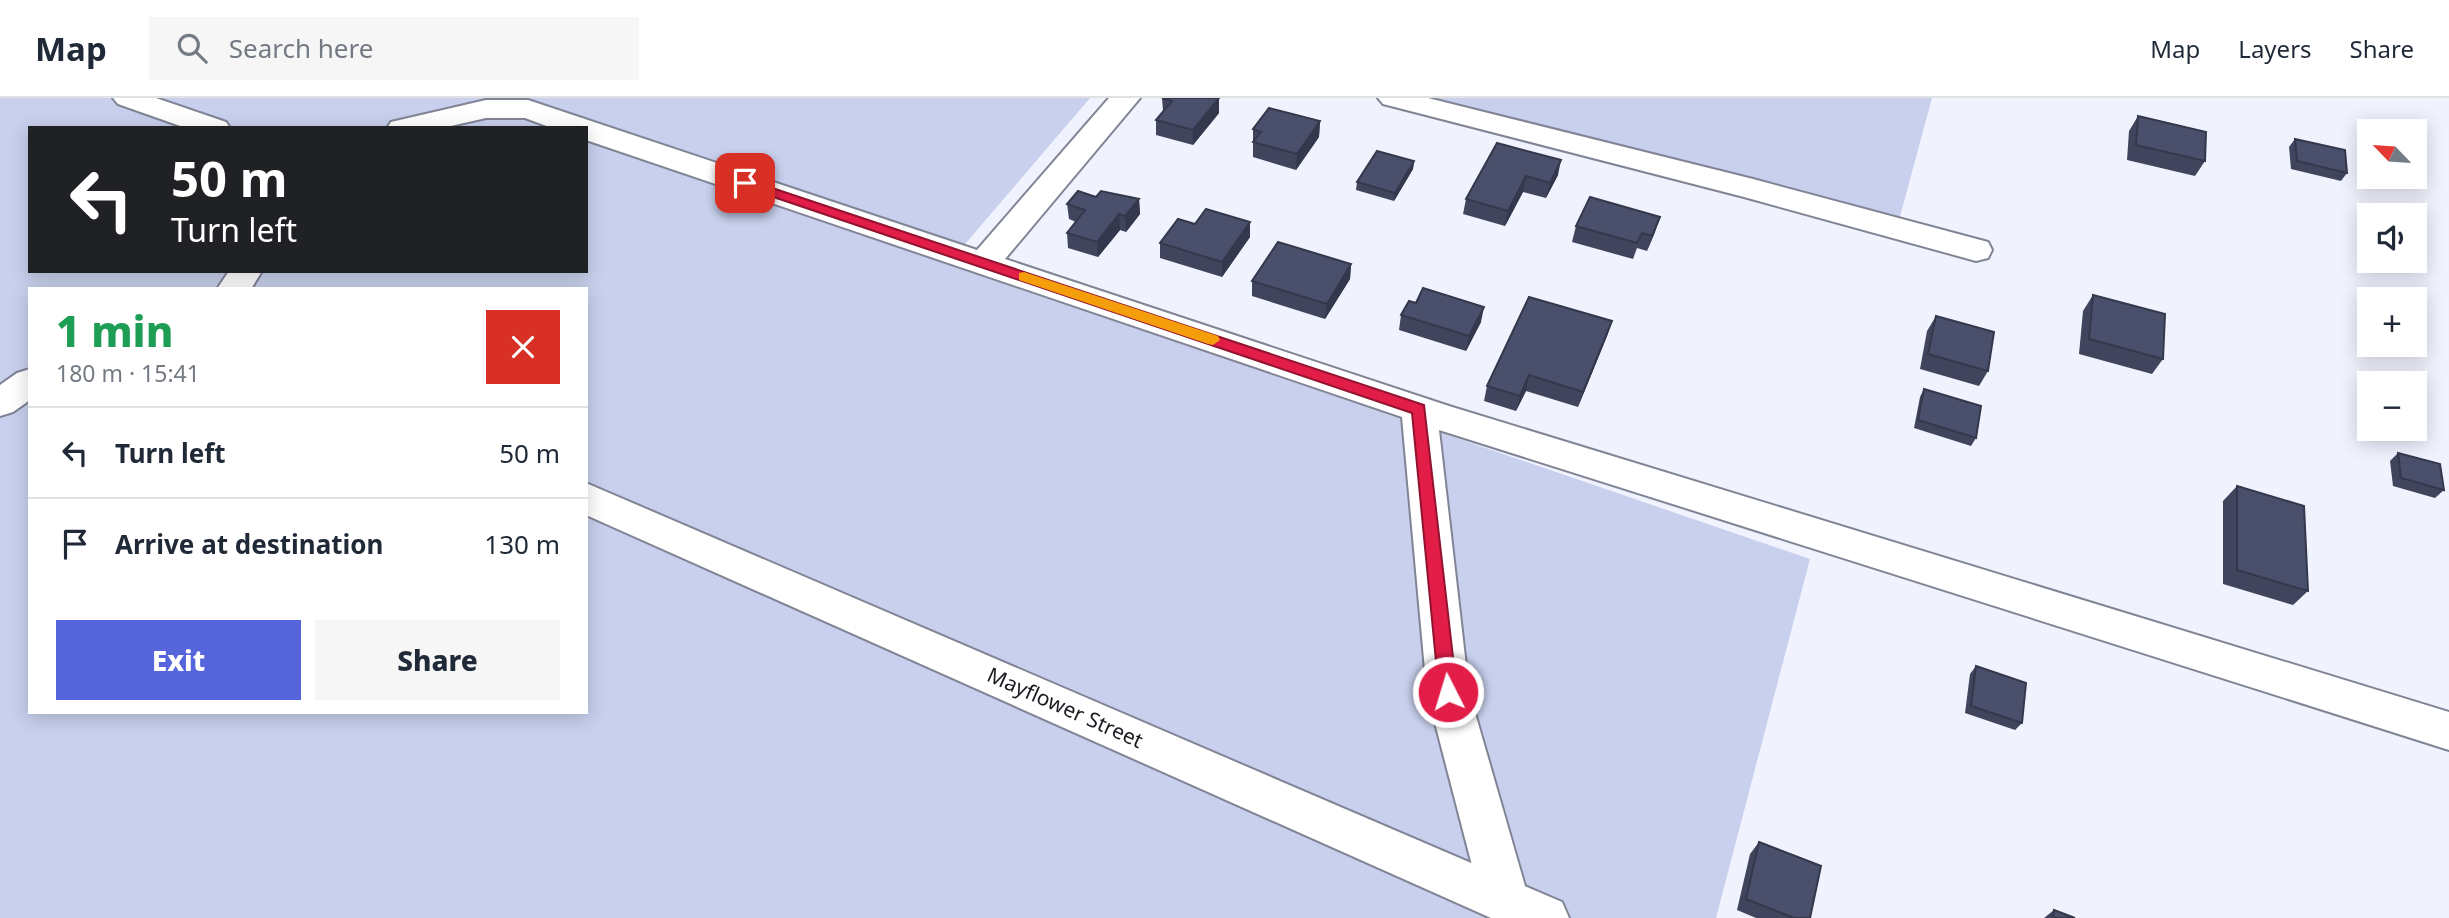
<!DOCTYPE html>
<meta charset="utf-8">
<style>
:root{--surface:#fff;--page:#f6f6f7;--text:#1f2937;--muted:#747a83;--line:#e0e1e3;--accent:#5765dc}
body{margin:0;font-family:"Noto Sans",sans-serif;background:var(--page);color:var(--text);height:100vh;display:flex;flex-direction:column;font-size:26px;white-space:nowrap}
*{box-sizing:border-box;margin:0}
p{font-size:23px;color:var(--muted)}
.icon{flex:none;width:38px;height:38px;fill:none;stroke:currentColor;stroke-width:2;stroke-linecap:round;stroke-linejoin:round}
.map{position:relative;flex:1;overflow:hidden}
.sheet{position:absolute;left:28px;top:189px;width:560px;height:427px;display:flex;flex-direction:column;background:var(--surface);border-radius:0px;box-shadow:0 4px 18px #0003}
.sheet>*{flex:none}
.hud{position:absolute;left:28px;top:28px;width:560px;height:147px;border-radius:0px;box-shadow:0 4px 18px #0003;background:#202124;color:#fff;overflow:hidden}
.needle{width:46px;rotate:295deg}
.tools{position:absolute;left:2357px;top:21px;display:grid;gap:14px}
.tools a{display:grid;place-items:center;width:70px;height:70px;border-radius:0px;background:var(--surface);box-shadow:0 4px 18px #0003;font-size:35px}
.pin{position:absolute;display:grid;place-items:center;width:60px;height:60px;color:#fff;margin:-30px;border-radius:14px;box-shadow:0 4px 10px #0006}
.me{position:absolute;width:77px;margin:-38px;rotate:355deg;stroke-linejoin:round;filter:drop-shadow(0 0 5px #0008)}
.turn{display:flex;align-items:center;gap:24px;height:147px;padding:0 28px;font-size:32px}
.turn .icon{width:91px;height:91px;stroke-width:2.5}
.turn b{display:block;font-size:49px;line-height:60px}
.round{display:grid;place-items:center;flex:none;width:74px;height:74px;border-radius:0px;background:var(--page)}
.overview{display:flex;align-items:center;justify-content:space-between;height:119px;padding:0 28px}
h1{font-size:42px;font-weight:800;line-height:52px;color:#1e9e55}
.button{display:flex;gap:14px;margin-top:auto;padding:14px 28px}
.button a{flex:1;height:80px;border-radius:0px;background:var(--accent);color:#fff;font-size:28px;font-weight:800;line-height:80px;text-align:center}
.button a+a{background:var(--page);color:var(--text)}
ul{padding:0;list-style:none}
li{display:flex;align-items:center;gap:21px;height:91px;padding:0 28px;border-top:2px solid var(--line)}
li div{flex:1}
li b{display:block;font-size:26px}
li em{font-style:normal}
header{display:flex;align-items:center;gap:42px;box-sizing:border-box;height:98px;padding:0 35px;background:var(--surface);border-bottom:2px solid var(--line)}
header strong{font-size:33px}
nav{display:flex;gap:38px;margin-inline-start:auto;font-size:24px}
.search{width:490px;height:63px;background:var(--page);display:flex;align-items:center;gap:18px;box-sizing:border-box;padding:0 24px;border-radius:0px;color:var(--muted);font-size:26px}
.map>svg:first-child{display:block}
.green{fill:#c8d0ed;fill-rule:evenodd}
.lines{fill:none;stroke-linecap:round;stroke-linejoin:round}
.minor-casing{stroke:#808495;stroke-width:4}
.tertiary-casing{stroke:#808495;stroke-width:4}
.minor{fill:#fff;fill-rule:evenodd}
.tertiary{fill:#fff;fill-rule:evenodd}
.wall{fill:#40455d}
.shaded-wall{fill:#34384c}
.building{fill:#4a506c;stroke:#34384c;stroke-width:2}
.route{fill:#e11d48;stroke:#92132f;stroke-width:2}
.slow{fill:#f59e0b}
.labels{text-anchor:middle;stroke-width:7;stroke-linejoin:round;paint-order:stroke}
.street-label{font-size:21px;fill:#191b21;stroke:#fff}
</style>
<header>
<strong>Map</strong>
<div class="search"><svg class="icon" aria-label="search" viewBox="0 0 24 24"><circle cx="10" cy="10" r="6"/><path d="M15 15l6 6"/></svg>Search here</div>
<nav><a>Map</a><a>Layers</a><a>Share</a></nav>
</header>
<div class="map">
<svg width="2449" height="820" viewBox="0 0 2449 820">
<rect width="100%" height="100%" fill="#f0f3fe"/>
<path class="green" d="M 0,0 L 1090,0 L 948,166 L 1810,461 L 1716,820 L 0,820 ZM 30,30 L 586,30 L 586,173 L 30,173 ZM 30,191 L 586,191 L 586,614 L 30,614 Z
M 1388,0 L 1932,0 L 1898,126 Z"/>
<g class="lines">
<defs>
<path id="minor" d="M 1109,0 L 1140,0 L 1005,161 L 1449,308 L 2449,614 L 2449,652 L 1439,332 L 1469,594 L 1529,802 L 1522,818 L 1488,818 L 1481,802 L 1427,594 L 1402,319 L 586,42 L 586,30 L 552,30 L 525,20 L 486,20 L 442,30 L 387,30 L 391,24 L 486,2 L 528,2 L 977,152 Z
M 1378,0 L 1428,0 L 1753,81 L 1988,144 L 1992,152 L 1988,160 L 1976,163 L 1744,99 L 1383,6 Z
M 30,271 L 30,302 L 13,314 L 0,318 L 0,287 L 17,275 Z"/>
<path id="tertiary" d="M 113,0 L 156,0 L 226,24 L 230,30 L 186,30 L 118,6 Z
M 229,173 L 262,173 L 251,191 L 217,191 Z
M 586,385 L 1562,804 L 1569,820 L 1491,820 L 586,417 Z"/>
</defs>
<use href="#minor" class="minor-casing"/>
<use href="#tertiary" class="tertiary-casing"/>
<use href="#minor" class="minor"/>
<use href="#tertiary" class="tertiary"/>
</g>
<path class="wall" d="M 1162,0 L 1219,15 L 1193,47 L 1156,37 L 1156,22 L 1163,13 Z
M 2138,18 L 2205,63 L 2195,78 L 2127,62 L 2129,33 Z
M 1320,23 L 1319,39 L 1296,72 L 1253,59 L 1253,31 Z
M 2295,41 L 2347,75 L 2341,83 L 2291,71 L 2289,49 Z
M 1497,45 L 1558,77 L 1546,100 L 1523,94 L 1505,128 L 1463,116 L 1466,101 Z
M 1414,63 L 1413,71 L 1394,103 L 1356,92 L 1357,84 Z
M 1096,99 L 1139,101 L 1140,116 L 1126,134 L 1120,132 L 1098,159 L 1068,150 L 1067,135 L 1076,124 L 1069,121 L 1067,106 Z
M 1195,126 L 1250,139 L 1222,179 L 1160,160 L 1160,145 Z
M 1576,128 L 1655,134 L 1647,153 L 1637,150 L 1633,161 L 1572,144 Z
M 1351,166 L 1350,181 L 1325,221 L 1252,198 L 1252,183 Z
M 2093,197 L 2163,261 L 2152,276 L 2079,256 L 2083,213 Z
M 1401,217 L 1481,224 L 1466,253 L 1399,232 Z
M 1936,218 L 1988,273 L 1979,288 L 1920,271 L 1927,233 Z
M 1612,223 L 1607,238 L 1578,309 L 1526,293 L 1516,313 L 1484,303 L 1487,288 Z
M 1924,291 L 1976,340 L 1971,348 L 1914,330 L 1920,299 Z
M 2398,355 L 2444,392 L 2435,400 L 2393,388 L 2390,363 Z
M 2237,388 L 2308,493 L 2293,507 L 2223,486 L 2223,403 Z
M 1976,568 L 2022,625 L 2015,632 L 1965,615 L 1970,576 Z
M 1759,744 L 1810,820 L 1756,820 L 1737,812 L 1750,756 Z
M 2054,812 L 2075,820 L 2044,820 Z"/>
<path class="shaded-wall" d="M 1219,0 L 1219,15 L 1193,47 L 1193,32 Z
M 1320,23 L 1319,39 L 1296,72 L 1297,56 Z
M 1561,62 L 1558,77 L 1546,100 L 1550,85 Z
M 1414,63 L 1413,71 L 1394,103 L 1395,95 Z
M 1526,78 L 1523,94 L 1505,128 L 1508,113 Z
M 1139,101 L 1140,116 L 1126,134 L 1125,118 Z
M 1119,116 L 1120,132 L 1098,159 L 1097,144 Z
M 1660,119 L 1655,134 L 1647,153 L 1652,138 Z
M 1250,124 L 1250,139 L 1222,179 L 1222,164 Z
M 1351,166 L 1350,181 L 1325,221 L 1327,206 Z
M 1484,209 L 1481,224 L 1466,253 L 1469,238 Z
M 1612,223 L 1607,238 L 1578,309 L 1583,294 Z
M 1529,277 L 1526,293 L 1516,313 L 1520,298 Z"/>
<path class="building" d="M 1162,0 L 1219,0 L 1193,32 L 1156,22 L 1172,3 Z
M 1269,10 L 1320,23 L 1297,56 L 1253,44 L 1261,34 L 1253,31 Z
M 2138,18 L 2206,34 L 2205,63 L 2136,47 Z
M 2295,41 L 2345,52 L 2347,75 L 2297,63 Z
M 1497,45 L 1561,62 L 1550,85 L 1526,78 L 1508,113 L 1466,101 Z
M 1377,53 L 1414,63 L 1395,95 L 1357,84 Z
M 1078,93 L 1096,99 L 1101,93 L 1139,101 L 1125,118 L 1119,116 L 1097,144 L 1067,135 L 1085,112 L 1067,106 Z
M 1590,99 L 1660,119 L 1652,138 L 1642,135 L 1637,145 L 1576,128 Z
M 1206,111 L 1250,124 L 1222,164 L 1160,145 L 1178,121 L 1195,126 Z
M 1278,144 L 1351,166 L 1327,206 L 1252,183 Z
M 1423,190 L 1484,209 L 1469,238 L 1401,217 L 1409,203 L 1416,205 Z
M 2093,197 L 2165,216 L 2163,261 L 2089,241 Z
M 1529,199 L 1612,223 L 1583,294 L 1529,277 L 1520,298 L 1487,288 Z
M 1936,218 L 1994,234 L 1988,273 L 1928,256 Z
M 1924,291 L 1981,308 L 1976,340 L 1918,322 Z
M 2398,355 L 2440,366 L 2444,392 L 2401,380 Z
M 2237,388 L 2304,408 L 2308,493 L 2237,472 Z
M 1976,568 L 2026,585 L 2022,625 L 1971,608 Z
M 1759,744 L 1821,768 L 1810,820 L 1794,820 L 1746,801 Z
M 2054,812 L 2075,820 L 2053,820 Z"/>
<path class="route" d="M 745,81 L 1424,307 L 1457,594 L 1454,600 L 1448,602 L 1442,600 L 1439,594 L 1412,315 L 741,88 L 741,82 Z"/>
<path class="slow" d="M 1024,174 L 1218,238 L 1220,242 L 1213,247 L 1208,246 L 1019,182 L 1019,175 Z"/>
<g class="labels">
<g class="street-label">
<text transform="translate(1065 610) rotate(24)" y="7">Mayflower Street</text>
</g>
</g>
</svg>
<div class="tools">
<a><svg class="needle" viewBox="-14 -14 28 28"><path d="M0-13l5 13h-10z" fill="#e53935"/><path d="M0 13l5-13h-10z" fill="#747a83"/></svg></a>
<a><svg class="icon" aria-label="sound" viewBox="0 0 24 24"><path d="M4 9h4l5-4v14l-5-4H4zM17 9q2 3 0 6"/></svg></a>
<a>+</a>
<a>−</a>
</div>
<div class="pin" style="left:745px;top:85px;background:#d93025"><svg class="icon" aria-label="arrive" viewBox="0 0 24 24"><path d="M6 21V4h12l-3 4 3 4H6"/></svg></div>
<svg class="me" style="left:1448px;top:594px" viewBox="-20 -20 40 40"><circle r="17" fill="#e11d48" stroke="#fff" stroke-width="3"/><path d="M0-11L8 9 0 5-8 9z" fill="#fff"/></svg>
<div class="hud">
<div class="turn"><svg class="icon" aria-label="left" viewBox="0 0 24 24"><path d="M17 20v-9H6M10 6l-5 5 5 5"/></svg><div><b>50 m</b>Turn left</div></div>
</div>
<section class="sheet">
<div class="overview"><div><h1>1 min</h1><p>180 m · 15:41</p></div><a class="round" style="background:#d93025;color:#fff"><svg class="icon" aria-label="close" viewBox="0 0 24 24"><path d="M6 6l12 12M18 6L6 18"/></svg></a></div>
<ul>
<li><svg class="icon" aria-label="left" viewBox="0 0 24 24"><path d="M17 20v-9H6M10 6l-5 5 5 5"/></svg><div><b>Turn left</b></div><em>50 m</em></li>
<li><svg class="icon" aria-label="arrive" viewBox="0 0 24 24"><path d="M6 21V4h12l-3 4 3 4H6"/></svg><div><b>Arrive at destination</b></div><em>130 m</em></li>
</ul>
<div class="button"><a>Exit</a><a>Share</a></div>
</section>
</div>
